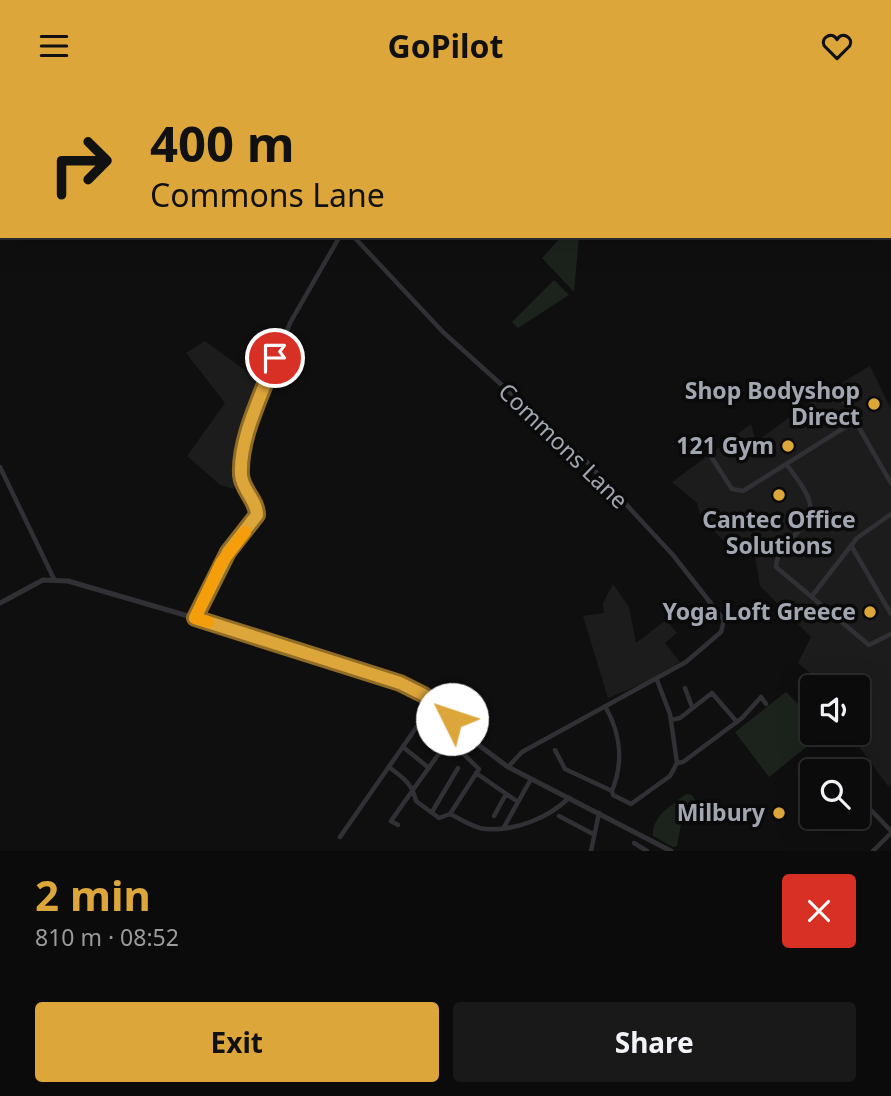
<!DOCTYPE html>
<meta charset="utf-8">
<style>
:root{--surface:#0b0b0c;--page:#19191a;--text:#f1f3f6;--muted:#9a9b9d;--line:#2b2b2d;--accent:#dda63b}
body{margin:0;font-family:"Noto Sans",sans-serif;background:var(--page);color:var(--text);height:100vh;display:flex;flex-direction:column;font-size:26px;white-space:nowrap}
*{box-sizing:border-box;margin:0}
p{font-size:23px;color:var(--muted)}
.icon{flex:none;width:38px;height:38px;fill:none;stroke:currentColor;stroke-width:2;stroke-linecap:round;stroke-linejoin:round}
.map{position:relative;height:760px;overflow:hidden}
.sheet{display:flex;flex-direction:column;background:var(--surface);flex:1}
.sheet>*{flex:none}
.guide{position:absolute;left:0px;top:0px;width:892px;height:147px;box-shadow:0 7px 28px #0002,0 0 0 2px var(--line);background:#dda63b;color:#111;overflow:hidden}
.fabs{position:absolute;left:800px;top:584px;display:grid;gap:14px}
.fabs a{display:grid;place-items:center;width:70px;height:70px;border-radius:7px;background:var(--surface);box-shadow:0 7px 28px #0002,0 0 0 2px var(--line);font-size:35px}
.pin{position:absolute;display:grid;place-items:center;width:60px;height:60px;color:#fff;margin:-30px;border:4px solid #fff;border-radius:50%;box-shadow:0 2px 7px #0007}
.me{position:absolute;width:77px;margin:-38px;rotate:311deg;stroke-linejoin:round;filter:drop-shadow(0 0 5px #0008)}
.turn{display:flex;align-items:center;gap:24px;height:147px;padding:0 35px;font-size:32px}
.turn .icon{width:91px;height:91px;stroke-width:2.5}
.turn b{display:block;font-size:49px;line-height:60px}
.round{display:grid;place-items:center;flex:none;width:74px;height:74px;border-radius:7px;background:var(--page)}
.overview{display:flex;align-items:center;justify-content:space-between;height:119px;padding:0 35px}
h1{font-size:42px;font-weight:700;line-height:52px;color:var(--accent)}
.action{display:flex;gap:14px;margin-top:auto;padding:14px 35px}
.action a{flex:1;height:80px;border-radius:7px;background:var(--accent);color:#111;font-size:28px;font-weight:700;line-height:80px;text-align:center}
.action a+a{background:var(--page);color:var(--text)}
header{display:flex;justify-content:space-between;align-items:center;height:91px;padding:0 35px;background:var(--accent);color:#111;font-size:32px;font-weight:700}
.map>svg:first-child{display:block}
.built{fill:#1c1c1d}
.green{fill:#1c231d}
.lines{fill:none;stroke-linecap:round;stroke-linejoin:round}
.minor{stroke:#313135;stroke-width:4.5}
.tertiary{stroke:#313135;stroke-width:5}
.route-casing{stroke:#906c26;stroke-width:18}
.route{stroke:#dda63b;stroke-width:12}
.slow{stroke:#f59e0b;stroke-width:12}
.poi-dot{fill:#dda63b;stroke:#0a0a0b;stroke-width:2.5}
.labels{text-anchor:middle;stroke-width:7;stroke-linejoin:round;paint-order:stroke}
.poi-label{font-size:23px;font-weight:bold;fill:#a2a6b0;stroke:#0a0a0b;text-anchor:end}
.street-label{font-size:23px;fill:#a2a6b0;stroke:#0a0a0b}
</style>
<header><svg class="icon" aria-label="menu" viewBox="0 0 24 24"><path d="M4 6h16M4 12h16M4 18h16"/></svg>GoPilot<svg class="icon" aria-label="heart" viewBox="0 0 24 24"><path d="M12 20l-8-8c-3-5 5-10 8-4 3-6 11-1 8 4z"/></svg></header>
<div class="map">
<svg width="891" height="760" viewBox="0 0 891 760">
<rect width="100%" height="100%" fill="#0f0f10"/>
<path class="built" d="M 205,250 L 261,291 L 242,357 L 234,398 L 220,394 L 187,365 L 225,312 L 186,262 Z
M 870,275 L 891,318 L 891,693 L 888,695 L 849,642 L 858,642 L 858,630 L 863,626 L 858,622 L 858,597 L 828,597 L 798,572 L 811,546 L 760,495 L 755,466 L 731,445 L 724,450 L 701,427 L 697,412 L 672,391 L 751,333 L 756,351 L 813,309 Z
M 613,493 L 629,516 L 636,552 L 666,529 L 677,542 L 665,552 L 680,571 L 647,591 L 608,607 L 583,525 L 604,522 L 603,512 Z"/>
<path class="green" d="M 562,145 L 579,145 L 574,201 L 542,167 Z
M 554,189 L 569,204 L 518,237 L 512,231 Z
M 786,601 L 812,627 L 812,642 L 824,642 L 769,686 L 735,641 Z
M 686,703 L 692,704 L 696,711 L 682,728 L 677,755 L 673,756 L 653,745 C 651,726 672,714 686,703 Z"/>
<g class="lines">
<path class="minor" d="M 441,2 L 443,0
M 353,145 L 443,241 L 584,368 L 673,464 L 724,529 L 721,541 L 686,571 L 522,661 L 508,676
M 839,302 L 891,392
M 710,364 L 732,398 L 743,400 L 855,330
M 787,374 C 794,384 808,400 810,413 C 813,439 777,450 776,476 L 869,554 L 891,543
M 0,376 L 54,488
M 852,456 L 891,523
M 812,505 L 857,447 L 891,423
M 195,527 L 228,461 L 255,430 L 256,416 L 241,382 L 246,350 L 290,232 L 340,145
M 657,589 L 670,623 L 677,672
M 685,597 L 692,616
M 605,615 C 621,643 624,670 612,700
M 671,629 L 680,627 L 712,602 L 737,631
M 403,656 L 429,677
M 555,659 L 565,678 L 612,700 L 613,704 L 631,713 L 670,685 L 677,672 L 683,671 L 742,627 L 761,606 L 766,613
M 389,676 C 403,687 412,692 416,710 L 439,727 L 450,723 L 479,678 L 449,649 C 429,676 410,703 391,730 L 398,734
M 476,682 L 518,711
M 872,720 L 891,740
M 432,721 L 458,677
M 450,723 C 461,728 475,738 486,738 C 516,740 548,727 569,707
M 494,725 L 506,703
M 559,725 L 593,743
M 504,736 L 531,688
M 340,746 L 434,611
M 634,752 L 647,760
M 591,760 L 599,722
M 873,760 L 891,742"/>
<path class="tertiary" d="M 853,0 L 855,2
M 0,512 L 43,489 L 68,490 L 195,527 L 400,592 L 434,611 L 480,655 L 508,676 L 671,760"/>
</g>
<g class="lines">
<defs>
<path id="route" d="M 275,267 C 263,302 239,346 241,384 C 242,399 257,409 257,424 L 228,461 L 195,527 L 400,592 L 424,604 L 452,628"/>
</defs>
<use href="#route" class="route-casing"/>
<use href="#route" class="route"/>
<path class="slow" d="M 208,531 L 195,527 L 221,472 L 245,441"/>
</g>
<g class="poi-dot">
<circle cx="874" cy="313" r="7"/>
<circle cx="788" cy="355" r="7"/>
<circle cx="779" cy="404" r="7"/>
<circle cx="870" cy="521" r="7"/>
<circle cx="779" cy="722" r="7"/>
</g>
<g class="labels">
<g class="poi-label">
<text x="860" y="308">Shop Bodyshop<tspan x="860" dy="26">Direct</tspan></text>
<text x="774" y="363">121 Gym</text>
<text x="779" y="437" text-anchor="middle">Cantec Office<tspan x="779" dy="26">Solutions</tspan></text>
<text x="856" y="529">Yoga Loft Greece</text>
<text x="765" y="730">Milbury</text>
</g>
<g class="street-label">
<text transform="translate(563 355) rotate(44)" y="8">Commons Lane</text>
</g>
</g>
</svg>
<div class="fabs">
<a><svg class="icon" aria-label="sound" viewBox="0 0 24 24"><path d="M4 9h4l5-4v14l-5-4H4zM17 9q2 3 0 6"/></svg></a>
<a><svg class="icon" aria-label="search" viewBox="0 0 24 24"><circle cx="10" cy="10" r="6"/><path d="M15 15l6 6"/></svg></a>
</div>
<div class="pin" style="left:275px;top:267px;background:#d93025"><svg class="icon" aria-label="arrive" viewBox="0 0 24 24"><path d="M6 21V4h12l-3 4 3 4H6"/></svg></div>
<svg class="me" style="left:452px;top:628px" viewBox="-20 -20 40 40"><circle r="19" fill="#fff"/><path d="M0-13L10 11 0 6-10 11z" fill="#dda63b"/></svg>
<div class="guide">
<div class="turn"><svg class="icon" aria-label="right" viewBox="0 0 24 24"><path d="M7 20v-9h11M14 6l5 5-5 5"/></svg><div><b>400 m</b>Commons Lane</div></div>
</div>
</div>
<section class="sheet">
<div class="overview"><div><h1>2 min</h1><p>810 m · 08:52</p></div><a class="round" style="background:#d93025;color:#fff"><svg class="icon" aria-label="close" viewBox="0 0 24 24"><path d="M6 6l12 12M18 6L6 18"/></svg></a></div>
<div class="action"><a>Exit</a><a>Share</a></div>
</section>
